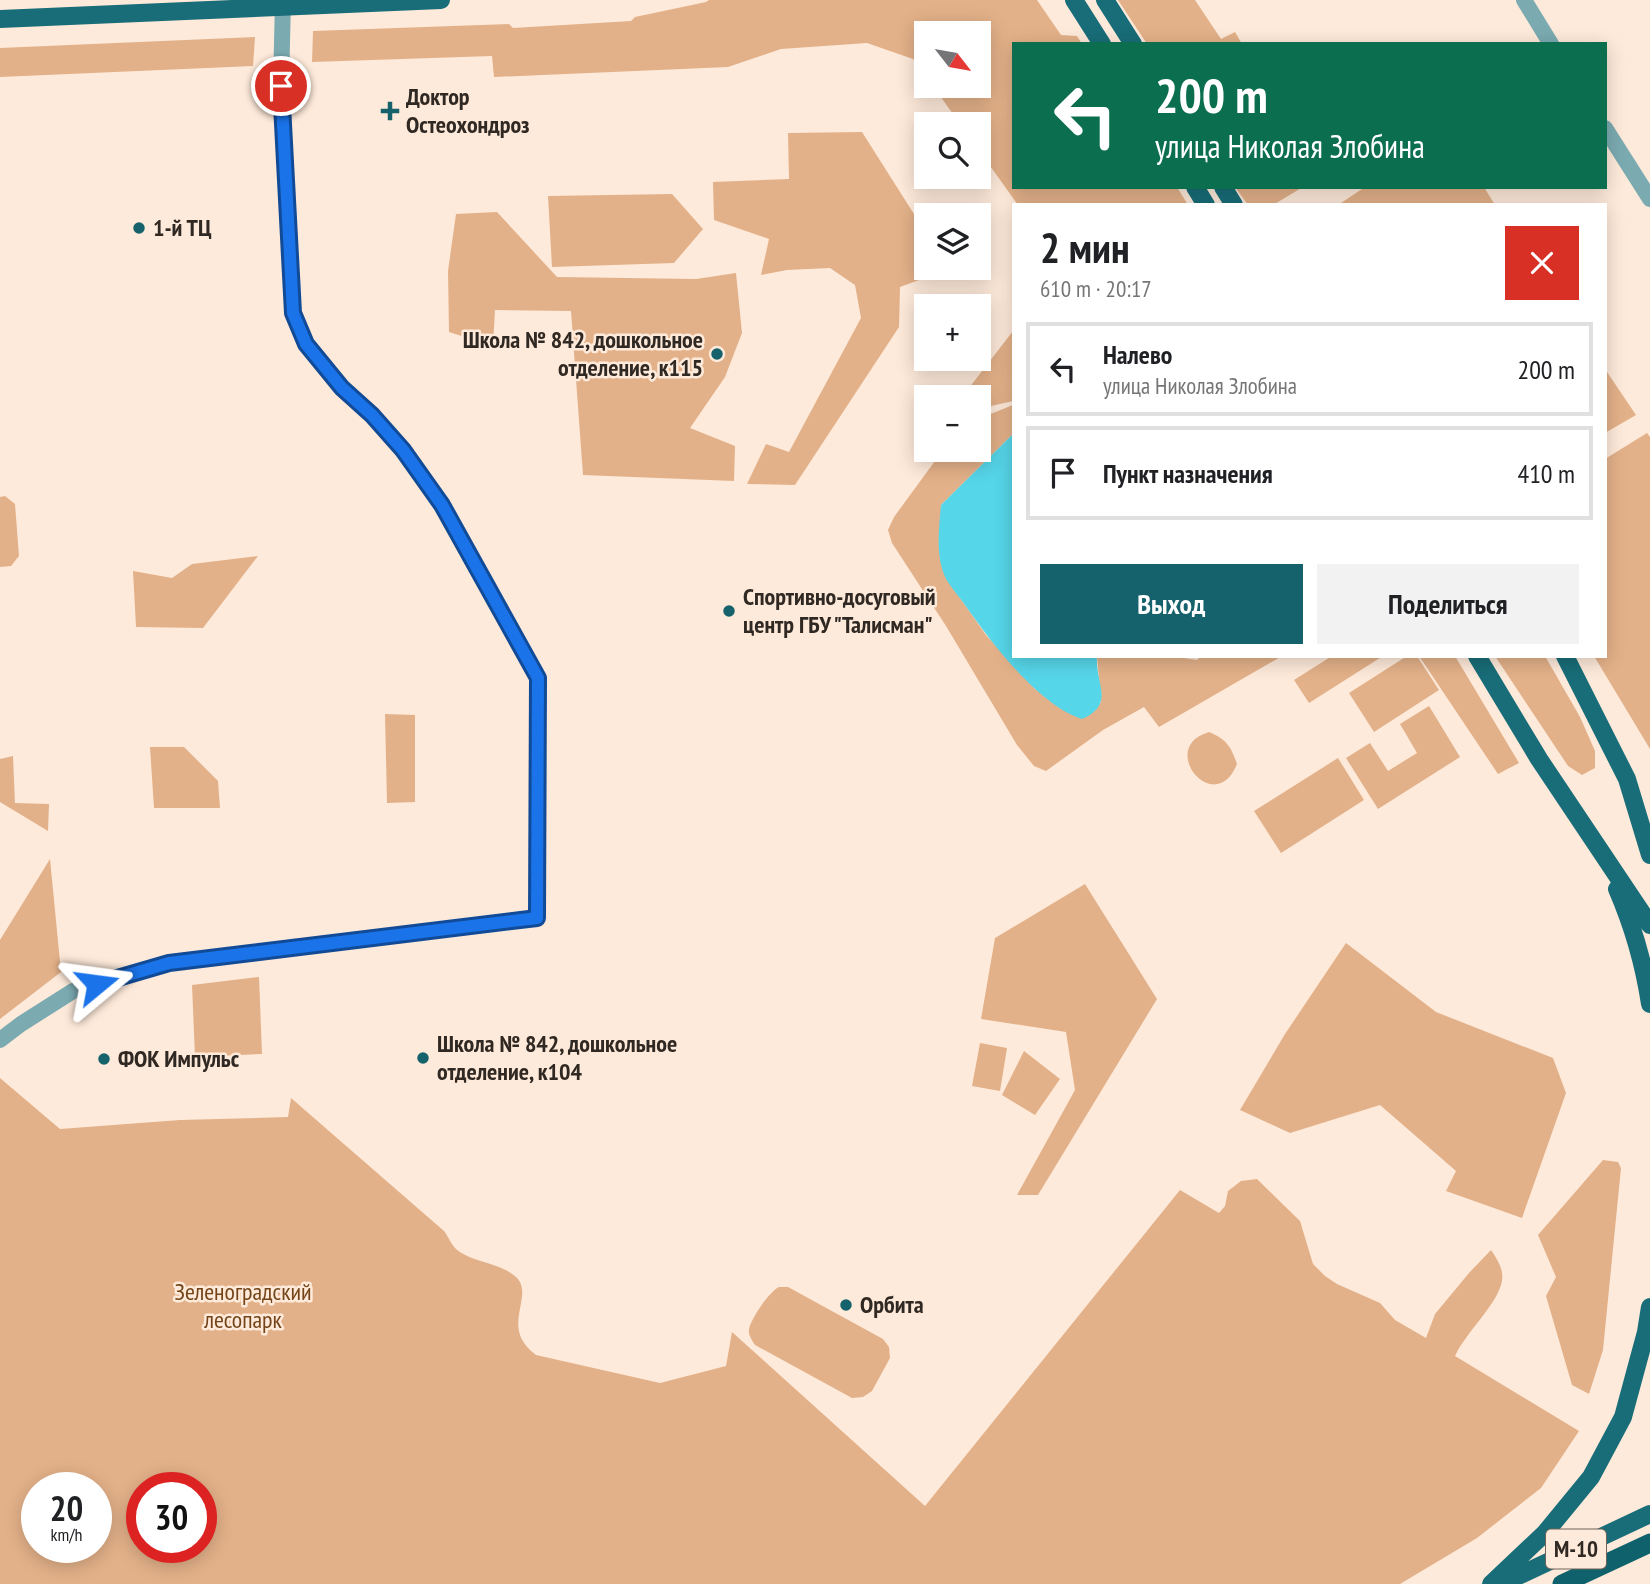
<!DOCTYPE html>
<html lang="ru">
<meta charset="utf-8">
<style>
:root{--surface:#fff;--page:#f2f2f2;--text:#202124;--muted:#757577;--line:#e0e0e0;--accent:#15626c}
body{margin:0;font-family:"PT Sans Narrow",sans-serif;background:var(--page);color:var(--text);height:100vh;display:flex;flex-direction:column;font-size:26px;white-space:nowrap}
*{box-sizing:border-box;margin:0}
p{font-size:23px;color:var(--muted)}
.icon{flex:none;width:38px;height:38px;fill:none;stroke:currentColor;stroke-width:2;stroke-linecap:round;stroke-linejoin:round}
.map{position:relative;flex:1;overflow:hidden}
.details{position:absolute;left:1012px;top:203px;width:595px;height:455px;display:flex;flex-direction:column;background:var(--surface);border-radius:0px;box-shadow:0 4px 18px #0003}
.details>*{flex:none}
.hud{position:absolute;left:1012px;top:42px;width:595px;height:147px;border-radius:0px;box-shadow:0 4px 18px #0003;background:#0b6e4f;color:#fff;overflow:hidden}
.needle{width:46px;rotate:121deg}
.tools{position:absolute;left:914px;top:21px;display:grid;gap:14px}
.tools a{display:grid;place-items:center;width:77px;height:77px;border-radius:0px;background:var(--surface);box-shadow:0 4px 18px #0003;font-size:35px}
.speed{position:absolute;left:21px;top:1472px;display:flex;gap:14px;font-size:35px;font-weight:700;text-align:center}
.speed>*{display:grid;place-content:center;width:91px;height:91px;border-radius:50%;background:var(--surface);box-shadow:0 4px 18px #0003;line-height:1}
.speed small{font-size:18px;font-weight:400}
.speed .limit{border:10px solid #d22;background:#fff;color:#111}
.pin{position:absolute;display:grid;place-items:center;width:60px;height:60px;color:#fff;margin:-30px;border:4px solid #fff;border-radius:50%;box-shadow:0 2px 7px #0007}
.me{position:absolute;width:77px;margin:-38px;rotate:74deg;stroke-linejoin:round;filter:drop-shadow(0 0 5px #0008)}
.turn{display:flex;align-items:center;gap:24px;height:147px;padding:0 28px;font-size:32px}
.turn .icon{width:91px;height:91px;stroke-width:2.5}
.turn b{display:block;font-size:49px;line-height:60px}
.round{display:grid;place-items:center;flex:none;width:74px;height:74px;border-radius:0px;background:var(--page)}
.headline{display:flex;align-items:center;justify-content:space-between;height:119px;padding:0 28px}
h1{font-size:42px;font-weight:600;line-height:52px}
.action{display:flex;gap:14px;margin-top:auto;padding:14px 28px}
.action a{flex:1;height:80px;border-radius:0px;background:var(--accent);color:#fff;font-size:28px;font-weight:600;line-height:80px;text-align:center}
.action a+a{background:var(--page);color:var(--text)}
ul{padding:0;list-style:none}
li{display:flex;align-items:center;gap:21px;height:94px;margin:0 14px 10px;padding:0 14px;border:4px solid var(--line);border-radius:0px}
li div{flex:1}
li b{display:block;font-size:26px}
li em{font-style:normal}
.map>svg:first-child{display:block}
.green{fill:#e3b189;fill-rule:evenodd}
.water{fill:#56d6e9}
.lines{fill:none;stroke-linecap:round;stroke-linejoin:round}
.minor{stroke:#7baab1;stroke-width:16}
.primary{stroke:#186d78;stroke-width:18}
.trunk{stroke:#0f616b;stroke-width:19}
.route-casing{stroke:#114b97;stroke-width:18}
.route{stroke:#1a73e8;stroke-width:12}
.poi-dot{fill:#15626c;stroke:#feeada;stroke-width:2.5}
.labels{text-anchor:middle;stroke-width:5;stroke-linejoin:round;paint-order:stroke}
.shield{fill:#feeada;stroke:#6e6259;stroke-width:2}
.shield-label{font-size:23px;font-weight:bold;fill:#302822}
.poi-label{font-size:24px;font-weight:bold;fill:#302822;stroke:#feeada;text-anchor:start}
.park-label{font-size:24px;fill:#734417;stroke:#feeada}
</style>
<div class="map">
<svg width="1650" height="1584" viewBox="0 0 1650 1584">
<rect width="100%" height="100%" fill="#feeada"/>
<path class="green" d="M 709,0 L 1037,0 L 1061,35 L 1077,36 L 1082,44 L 1013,44 L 1013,187 L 1177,187 L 1188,205 L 1018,205 L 978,149 L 978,124 L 960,124 L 933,86 L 978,86 L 978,33 L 926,33 L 926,76 L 913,59 L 867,43 L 781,49 L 728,67 L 494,77 L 492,56 L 312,62 L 313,31 L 509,24 L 513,28 L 631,21 L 635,17 L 706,2 Z
M 1118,0 L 1195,0 L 1221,39 L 1235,32 L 1242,44 L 1147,44 Z
M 255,37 L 253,66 L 0,77 L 0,48 Z
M 862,132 L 926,233 L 926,268 L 937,268 L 938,273 L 900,287 L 899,327 L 795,485 L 747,484 L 766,444 L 789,452 L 861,318 L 855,285 L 830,268 L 787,270 L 761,275 L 769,239 L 714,220 L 713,182 L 789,179 L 788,133 Z
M 1235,187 L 1303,187 L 1273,205 L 1248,205 Z
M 1365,187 L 1484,187 L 1495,205 L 1338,205 Z
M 672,194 L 703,229 L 674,263 L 552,267 L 548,196 Z
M 497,212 L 557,277 L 696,279 L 736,273 L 742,333 L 725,377 L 690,428 L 735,446 L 734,481 L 583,475 L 571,311 L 495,310 L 493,346 L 449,332 L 448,271 L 456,214 Z
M 1013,331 L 1013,401 L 978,409 L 978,397 L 962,397 Z
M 1605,369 L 1636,415 L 1605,433 Z
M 1013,405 L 1013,434 L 941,505 L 946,578 L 986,635 L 1036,690 L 1101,703 L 1097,656 L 1170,656 L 1197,660 L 1201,656 L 1282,656 L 1159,727 L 1144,707 L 1103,730 L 1046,771 L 1034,766 L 1017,745 L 946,626 L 892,543 L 888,530 L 894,517 L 943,450 L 978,450 L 978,419 Z
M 1647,433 L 1650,437 L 1650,749 L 1594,656 L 1605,656 L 1605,459 Z
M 5,496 L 15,504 L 19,556 L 11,566 L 0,567 L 0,497 Z
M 258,556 L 203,628 L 136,627 L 133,571 L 172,578 L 192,564 Z
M 1332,656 L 1383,656 L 1309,703 L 1294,680 Z
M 1407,656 L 1417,656 L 1439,690 L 1374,732 L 1349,693 Z
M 1419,656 L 1455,656 L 1519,763 L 1498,774 Z
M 1495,656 L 1545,656 L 1580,717 L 1595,751 L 1595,768 L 1582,775 L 1568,766 Z
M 1429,706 L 1460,757 L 1378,809 L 1346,758 L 1370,743 L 1388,771 L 1417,753 L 1400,724 Z
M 385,714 L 415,715 L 415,802 L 387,803 Z
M 1209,732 C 1226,739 1231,746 1237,764 C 1215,819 1156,747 1209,732 Z
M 150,747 L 184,747 L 218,781 L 220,808 L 154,808 Z
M 13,756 L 15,803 L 49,804 L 48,831 L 0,802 L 0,759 Z
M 1338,758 L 1364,800 L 1281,853 L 1254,811 Z
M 50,859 L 61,972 L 0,1019 L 0,940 Z
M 1085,884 L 1157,999 L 1038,1195 L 1017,1195 L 1075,1090 L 1066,1032 L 981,1019 L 995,938 Z
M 1346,943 L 1436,1012 L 1553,1058 L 1566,1093 L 1522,1218 L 1446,1191 L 1456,1171 L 1380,1105 L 1290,1133 L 1240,1110 L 1285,1034 Z
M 259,977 L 262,1054 L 195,1057 L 192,985 Z
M 980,1043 L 1007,1048 L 1000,1091 L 972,1086 Z
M 1024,1051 L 1060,1079 L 1035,1115 L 1002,1095 Z
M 0,1078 L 60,1129 L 180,1120 L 288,1117 L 291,1098 L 444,1231 C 448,1236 451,1244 456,1249 C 472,1263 500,1262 516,1277 C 536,1296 498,1327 536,1355 L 660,1383 L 726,1366 L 732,1332 L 925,1506 L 1180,1190 L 1219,1213 L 1225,1206 L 1228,1191 L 1241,1181 L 1257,1179 L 1300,1221 L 1313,1264 L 1325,1276 L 1337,1284 L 1380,1303 L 1395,1320 L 1426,1338 L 1435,1314 L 1469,1273 L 1491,1250 C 1497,1259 1504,1269 1502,1281 C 1498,1304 1466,1332 1455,1356 L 1579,1431 L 1541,1488 L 1477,1538 L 1400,1584 L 0,1584 ZM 37,1488 L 96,1488 L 96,1547 L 37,1547 ZM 142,1488 L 201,1488 L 201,1547 L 142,1547 Z
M 1603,1160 L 1618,1162 L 1621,1168 L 1603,1350 L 1589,1394 L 1572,1385 L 1546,1296 L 1556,1277 L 1538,1235 Z
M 779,1287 L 788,1287 L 883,1339 L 889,1347 L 890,1358 L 872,1391 L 863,1397 L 852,1398 L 755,1345 C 752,1340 748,1335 749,1329 C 752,1317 769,1292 779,1287 Z"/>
<path class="water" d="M 1013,434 L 1013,656 L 1097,656 C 1095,684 1116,704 1082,719 C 1038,705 991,642 965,605 C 959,596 951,588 946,579 C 935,556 939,529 941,505 Z"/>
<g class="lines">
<path class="minor" d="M 1524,0 L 1551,44
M 1605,128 L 1650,199
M 0,1040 L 21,1024 L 73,991 L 169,963 L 537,918 L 538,678 L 441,505 L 403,450 L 372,415 L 342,388 L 306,344 L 293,313 L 281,86 L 283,0"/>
<path class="primary" d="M 1074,0 L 1102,44
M 1105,0 L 1133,44
M 0,19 L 441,0
M 1195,187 L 1206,205
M 1223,187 L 1234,205
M 1477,656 L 1539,759 L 1650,925
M 1565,656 L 1627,779 L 1650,855
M 1617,889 C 1633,926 1644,964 1650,1004
M 1491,1584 L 1545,1533 L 1591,1477 L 1623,1417 L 1646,1332 L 1650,1307
M 1501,1584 L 1650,1514"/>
<path class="trunk" d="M 1562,1584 L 1650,1543"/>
</g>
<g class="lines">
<defs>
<path id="route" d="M 97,984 L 169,963 L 537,918 L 538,678 L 442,505 L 403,450 L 372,415 L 342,388 L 306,344 L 293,313 L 281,86"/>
</defs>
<use href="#route" class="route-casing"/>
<use href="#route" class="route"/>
</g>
<g class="poi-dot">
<path d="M386.5 100.5h7v7h7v7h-7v7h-7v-7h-7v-7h7z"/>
<circle cx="139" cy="228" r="7"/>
<circle cx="717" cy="354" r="7"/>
<circle cx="729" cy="611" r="7"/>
<circle cx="423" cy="1058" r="7"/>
<circle cx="104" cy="1059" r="7"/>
<circle cx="846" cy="1305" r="7"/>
</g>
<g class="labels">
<rect class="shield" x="1546" y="1529.5" width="60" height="39" rx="5"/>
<g class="shield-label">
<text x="1576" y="1557">М-10</text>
</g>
<g class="poi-label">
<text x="406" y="105">Доктор<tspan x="406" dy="28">Остеохондроз</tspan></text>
<text x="153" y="236">1-й ТЦ</text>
<text x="703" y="348" text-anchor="end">Школа № 842, дошкольное<tspan x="703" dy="28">отделение, к115</tspan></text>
<text x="743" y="605">Спортивно-досуговый<tspan x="743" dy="28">центр ГБУ "Талисман"</tspan></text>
<text x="437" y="1052">Школа № 842, дошкольное<tspan x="437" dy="28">отделение, к104</tspan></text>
<text x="118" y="1067">ФОК Импульс</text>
<text x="860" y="1313">Орбита</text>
</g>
<g class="park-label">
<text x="243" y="1300">Зеленоградский<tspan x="243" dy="28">лесопарк</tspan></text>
</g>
</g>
</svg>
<div class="tools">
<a><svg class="needle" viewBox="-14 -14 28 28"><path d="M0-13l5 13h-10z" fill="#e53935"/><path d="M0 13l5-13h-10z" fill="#757577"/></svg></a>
<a><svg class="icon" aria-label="search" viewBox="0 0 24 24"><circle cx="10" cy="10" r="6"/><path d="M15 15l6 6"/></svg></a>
<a><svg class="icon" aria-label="layers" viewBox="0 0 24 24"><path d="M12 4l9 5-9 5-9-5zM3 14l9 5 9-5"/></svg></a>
<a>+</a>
<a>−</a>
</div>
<div class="speed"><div>20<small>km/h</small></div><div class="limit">30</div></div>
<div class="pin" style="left:281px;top:86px;background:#d93025"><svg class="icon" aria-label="arrive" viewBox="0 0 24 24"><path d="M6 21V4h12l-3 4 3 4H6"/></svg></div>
<svg class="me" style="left:97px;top:984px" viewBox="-20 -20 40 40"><path d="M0-17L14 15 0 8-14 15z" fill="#1a73e8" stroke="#fff" stroke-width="4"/></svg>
<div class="hud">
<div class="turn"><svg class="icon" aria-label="left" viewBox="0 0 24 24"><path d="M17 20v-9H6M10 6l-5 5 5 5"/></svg><div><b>200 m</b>улица Николая Злобина</div></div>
</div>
<section class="details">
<div class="headline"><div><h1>2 мин</h1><p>610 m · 20:17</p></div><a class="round" style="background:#d93025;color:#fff"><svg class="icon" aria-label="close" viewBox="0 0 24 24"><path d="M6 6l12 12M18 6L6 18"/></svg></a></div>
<ul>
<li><svg class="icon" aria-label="left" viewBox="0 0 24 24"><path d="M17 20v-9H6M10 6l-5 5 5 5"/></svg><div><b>Налево</b><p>улица Николая Злобина</p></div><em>200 m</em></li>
<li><svg class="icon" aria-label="arrive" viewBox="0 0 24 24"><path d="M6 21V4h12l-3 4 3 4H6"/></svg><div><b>Пункт назначения</b></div><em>410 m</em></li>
</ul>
<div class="action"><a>Выход</a><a>Поделиться</a></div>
</section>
</div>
